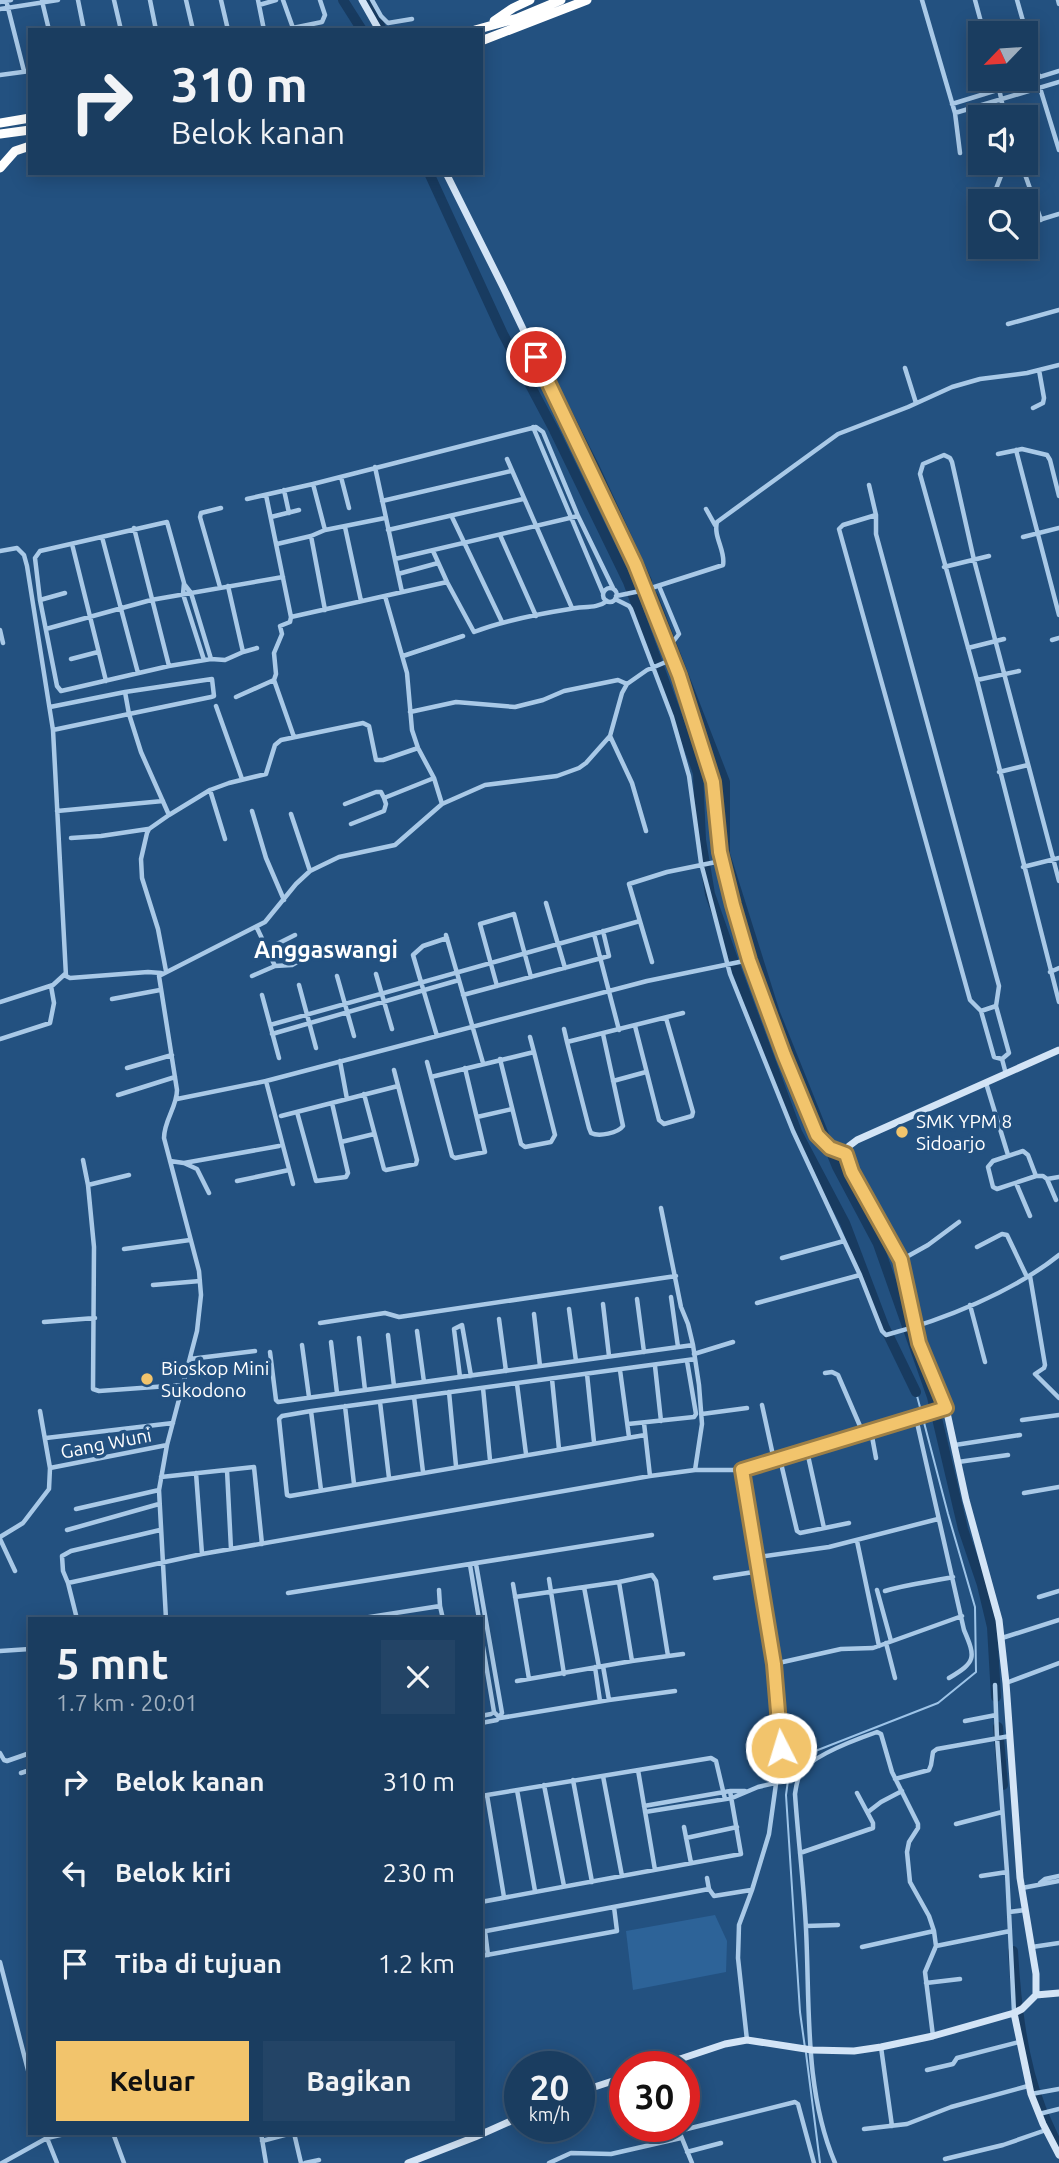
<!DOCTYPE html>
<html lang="id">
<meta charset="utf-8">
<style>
:root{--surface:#1a3d60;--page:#234466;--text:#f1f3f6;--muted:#9faebd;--line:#385675;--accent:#f2c46c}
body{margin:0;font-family:Ubuntu,sans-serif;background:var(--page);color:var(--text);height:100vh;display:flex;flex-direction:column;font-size:26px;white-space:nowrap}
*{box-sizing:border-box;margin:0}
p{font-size:23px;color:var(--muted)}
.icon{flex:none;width:38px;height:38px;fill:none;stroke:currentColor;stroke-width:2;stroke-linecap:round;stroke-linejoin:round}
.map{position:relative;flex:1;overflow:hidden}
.panel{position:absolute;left:28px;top:1617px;width:455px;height:518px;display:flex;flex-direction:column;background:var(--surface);border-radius:0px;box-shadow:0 4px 18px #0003,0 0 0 2px var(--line)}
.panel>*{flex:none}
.top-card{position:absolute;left:28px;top:28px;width:455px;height:147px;border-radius:0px;box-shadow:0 4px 18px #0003,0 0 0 2px var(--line);background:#1a3d60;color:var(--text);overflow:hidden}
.needle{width:46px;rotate:245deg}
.fabs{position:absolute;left:968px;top:21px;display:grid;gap:14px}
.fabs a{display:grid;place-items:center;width:70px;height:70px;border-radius:0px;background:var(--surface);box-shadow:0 4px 18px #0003,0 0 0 2px var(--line);font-size:35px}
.speed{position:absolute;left:504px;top:2051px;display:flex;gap:14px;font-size:35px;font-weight:700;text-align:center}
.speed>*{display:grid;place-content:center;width:91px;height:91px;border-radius:50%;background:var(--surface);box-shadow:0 4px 18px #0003,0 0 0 2px var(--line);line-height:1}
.speed small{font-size:18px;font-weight:400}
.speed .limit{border:10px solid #d22;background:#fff;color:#111}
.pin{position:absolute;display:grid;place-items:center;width:60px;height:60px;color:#fff;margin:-30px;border:4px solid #fff;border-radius:50%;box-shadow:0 2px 7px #0007}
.me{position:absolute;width:77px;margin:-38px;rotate:355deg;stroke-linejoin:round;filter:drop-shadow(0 0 5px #0008)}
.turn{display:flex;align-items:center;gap:24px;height:147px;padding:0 28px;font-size:32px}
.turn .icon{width:91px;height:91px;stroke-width:2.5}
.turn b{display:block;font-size:49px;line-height:60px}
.round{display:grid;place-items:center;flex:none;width:74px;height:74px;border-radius:0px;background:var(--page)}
.overview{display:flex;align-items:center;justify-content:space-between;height:119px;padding:0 28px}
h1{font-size:42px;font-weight:700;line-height:52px}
.cta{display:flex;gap:14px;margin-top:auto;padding:14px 28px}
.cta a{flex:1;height:80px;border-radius:0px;background:var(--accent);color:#111;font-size:28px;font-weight:700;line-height:80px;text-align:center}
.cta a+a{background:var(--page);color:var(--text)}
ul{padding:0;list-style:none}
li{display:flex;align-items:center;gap:21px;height:91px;padding:0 28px}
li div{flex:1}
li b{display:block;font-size:26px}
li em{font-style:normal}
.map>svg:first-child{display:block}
.green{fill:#2d6398}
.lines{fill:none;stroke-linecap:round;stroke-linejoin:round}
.stream{stroke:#9dc4e8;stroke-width:2}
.river{stroke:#183b60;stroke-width:10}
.street{stroke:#a9c9e7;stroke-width:4.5}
.secondary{stroke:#d3e4f6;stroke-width:7}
.highway{stroke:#fff;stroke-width:9}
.route-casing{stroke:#9d7f46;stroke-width:18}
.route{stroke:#f2c46c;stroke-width:12}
.poi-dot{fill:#f2c46c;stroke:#235180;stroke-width:2.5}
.labels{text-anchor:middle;stroke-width:7;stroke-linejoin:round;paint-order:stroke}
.poi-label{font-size:19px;fill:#fff;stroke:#235180;text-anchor:start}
.street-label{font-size:19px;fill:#fff;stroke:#235180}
.quarter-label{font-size:23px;font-weight:bold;fill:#fff;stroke:#235180}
</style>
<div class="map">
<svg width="1059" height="2163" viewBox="0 0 1059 2163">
<rect width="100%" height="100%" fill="#235180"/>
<path class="green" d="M 715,1915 L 727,1941 L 726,1972 L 633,1990 L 626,1931 Z"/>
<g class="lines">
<path class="stream" d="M 805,2048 L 800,2012 L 786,1795 L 789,1773 L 800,1757 L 938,1703 L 976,1672 L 975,1607 L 948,1514 L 916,1392
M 806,2053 L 820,2163"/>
<path class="river" d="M 343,0 L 362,30
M 367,0 L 382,30
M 429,173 L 503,334 L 554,430 L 628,582 L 698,773 L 701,840 L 710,894 L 737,971 L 797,1132 L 845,1223 L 884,1326 L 916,1392
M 556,391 L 595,468 L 647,581
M 653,596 L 725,782 L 725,854 L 775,1013 L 837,1167 L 878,1244 L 932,1397 L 963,1529 L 982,1585 L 992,1627 L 996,1697
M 998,1727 L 1003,1785
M 1013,1951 C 1016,2003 1022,2059 1041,2108 C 1046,2121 1053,2135 1059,2148"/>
<path class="street" d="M 6,0 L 24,71
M 78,0 L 84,30
M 114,0 L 121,30
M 150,0 L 156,30
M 186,0 L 193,30
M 221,0 L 228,30
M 258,0 L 264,30
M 283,0 L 293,28
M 372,0 L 381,16 L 388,23 L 412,19
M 922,0 L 955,113 L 960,153
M 975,0 L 984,33
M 1017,0 L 1039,77
M 1058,0 L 1059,4
M 42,1 L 49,30
M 0,2 L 11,0
M 259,5 L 276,0
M 0,9 L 58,0
M 283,30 L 322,22 L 325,15 L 320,0
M 0,75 L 30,71
M 997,79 L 1005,117
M 1040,88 L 1059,150
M 952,104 L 1059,71
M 955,113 L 1059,82
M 1021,163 L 1041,220
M 995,201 L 994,194 L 1006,163
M 1026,224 L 1059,214
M 1008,324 L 1059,310
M 905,368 L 916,403
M 1033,408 L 1043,403 L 1044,398 L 1039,370
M 533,427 L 603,593
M 1016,450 L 1059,615
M 998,454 L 1022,449 L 1047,455 L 1050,460 L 1059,496
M 507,459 L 572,608
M 375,467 L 402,592
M 341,477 L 349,508
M 313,484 L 325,530
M 869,485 L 876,515 L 876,534 L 999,986 L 996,1006 L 1009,1053 L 1002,1059
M 284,490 L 289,513
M 266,495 L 291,617 L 447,582
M 247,499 L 313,484 L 536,427 L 543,432 L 578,516 L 613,588
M 382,501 L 511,471
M 706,509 L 715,525
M 876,515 L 843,525 L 839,529 L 970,1000 L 981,1011 L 994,1057 L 1002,1059
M 271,517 L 299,510
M 452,517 L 502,622
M 345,527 L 361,601
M 134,528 L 169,666
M 388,530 L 523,499
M 500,535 L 536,616
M 311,536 L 325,610
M 102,537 L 138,673
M 1023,537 L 1059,528
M 72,544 L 106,681
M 277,544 L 311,536 L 325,530 L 385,518
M 0,551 L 17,548 L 24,555 L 27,566 L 53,730 L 66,976 L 70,978 L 148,972 L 161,973
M 433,551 L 447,582 L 474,632 C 505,620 538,614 570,609 C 583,606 597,609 607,601
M 395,559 L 578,516
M 944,567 L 989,556
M 398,574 L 438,563
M 184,584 L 191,593 L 211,659
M 228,586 L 243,652
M 659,586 L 679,634 L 669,647
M 220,587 L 200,517 L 201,513 L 221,508
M603 595a7 7 0 1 1 14 0a7 7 0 1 1-14 0Z
M 385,596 L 407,673 L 412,730 L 418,748 L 434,778 L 442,804
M 616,596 L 645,590 L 723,565 C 726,551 713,537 717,522 L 838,434 L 908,407 L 952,387 L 980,379 L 1027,373 L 1059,365
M 615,599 L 629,606 L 631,609 L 672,717 L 689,776 L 701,863 L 730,974 L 793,1131 L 860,1275 L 882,1331 L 886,1335 C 943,1320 1013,1292 1059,1255
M 40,600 L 65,593
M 291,617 L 290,622 L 280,626 L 282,634 L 274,653 L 276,674 L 274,680 L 294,737
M 46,629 L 151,600 L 283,577
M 0,630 L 3,643
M 1052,640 L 1059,638
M 968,648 L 1004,639
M 403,656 L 463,636
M 71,659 L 98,652
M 204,660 L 183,594 L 184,583 L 167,522 L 40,551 L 35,558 L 40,600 L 57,686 L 61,691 L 169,666 L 211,659 L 225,660 L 243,652 L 257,648
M 212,679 L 214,696 L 211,697 L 129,714 L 125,692 Z
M 977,680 L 1019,671
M 236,697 L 274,680
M 216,706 L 242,779
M 50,707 L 125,692
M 410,712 L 456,702 L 515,707 L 543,700 L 564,691 L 618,680 L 627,684
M 53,730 L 129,714 L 141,752 L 169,815
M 610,736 L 632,783 L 646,831
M 999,772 L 1028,765
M 210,790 L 225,839
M 345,804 L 376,792 L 381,792 L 384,798
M 57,811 L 163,801
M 252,811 L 266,858 L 284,900
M 291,814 L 310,871
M 351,824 L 384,811 L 386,804 L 384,798 L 434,778
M 71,838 L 101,836 L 148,829
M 1023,867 L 1059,858
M 1059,881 L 974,560 L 952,462 L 950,458 L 944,455 L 923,464 L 920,474 L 977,680 L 1059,1002
M 546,903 L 565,968
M 257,928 L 275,966
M 594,934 L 619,1030
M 446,935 L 483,1063
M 267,949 L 295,935
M 652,962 L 629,884 L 667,872 L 721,861
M 166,971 L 158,929 L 142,878 L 141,859 L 147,833 L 149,829 L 169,815 L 210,790 L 229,783 L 266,774 L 275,745 L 281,740 L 363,723 L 369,726 L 376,760 L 383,760 L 418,748
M 1050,972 L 1059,968
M 376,974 L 392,1029
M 252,976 L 275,966 L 292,965 L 306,957
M 337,976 L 354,1036
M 299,985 L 316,1048
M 497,986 L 480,924 L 514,914 L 531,977
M 262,995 L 279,1058
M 463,995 L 609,956 L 603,931
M 112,999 L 160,990
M 0,1002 L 53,985 L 65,974
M 981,1011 L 996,1006
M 270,1025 L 640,921
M 635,1026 L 659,1120 L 664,1124 L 692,1116 L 693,1112 L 666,1018
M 564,1029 L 567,1042
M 272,1034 L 459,980
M 603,1034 L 623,1126 C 618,1133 599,1137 591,1133 L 589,1128 L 567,1042 L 683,1013
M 437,1036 L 413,955 L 423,946 L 447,938
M 0,1039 L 50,1023 L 54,1003 L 51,986
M 500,1059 L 521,1144 L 525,1147 L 551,1142 L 555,1135 L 534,1052
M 1002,1059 L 1006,1074
M 340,1061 L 347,1099
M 427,1062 L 452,1156 L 455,1158 L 485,1152 L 465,1068
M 127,1068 L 172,1055
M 431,1077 L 534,1052 L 530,1037
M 266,1081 L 293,1184
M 613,1081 L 646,1072
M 986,1083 L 1008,1155
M 364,1094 L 384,1169 L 386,1170 L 416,1164 L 417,1160 L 394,1070
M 118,1095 L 175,1077
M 177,1099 L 266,1081 L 647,981 L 749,960
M 297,1112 L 316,1181 L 346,1177 L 348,1173 L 332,1103
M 281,1116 L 398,1086
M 477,1117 L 512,1109
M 341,1142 L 374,1134
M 83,1160 L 88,1185 L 94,1247 L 93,1389 L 99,1391 L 182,1385
M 170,1161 L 184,1163 L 279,1146
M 184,1163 L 197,1169 L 209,1193
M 1036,1176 L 1028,1155 L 1023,1151 L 993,1161 L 988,1167 L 993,1187 L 997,1189 L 1036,1176 L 1043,1176 L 1047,1179 L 1059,1177
M 1047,1179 L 1056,1200
M 237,1181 L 289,1170
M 1016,1183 L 1030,1216
M 88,1185 L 129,1175
M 661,1208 L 681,1307 L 688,1324 L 693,1345 L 699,1385 L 702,1424 L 695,1470
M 977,1247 L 1002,1234 L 1007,1235 L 1027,1277
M 124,1249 L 190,1240
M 782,1258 L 844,1241
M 901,1260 L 928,1245 L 959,1222
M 1030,1276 L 1045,1365 L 1044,1368 L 1035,1374 L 1059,1398
M 153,1285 L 200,1281
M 671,1297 L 678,1347
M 637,1299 L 644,1352
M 757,1303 L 860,1275
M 603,1304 L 609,1356
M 970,1305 L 985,1362
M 569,1309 L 576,1361
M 534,1314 L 540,1366
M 499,1319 L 506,1371
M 44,1322 L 95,1318
M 320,1323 L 385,1313 L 399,1317 L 676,1276
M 417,1331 L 424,1382
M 388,1335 L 394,1386
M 359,1338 L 365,1390
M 331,1342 L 337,1393
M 302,1345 L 309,1397
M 270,1352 L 276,1400 L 278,1402 L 693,1345
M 694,1354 L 733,1342
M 190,1359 L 255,1351
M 655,1366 L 661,1421
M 620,1370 L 629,1437
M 825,1373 L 832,1372 L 838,1375 L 863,1433
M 587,1374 L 594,1442
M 460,1377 L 454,1329 L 462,1325 L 471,1376
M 552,1379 L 559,1449
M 517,1384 L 526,1454
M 483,1388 L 490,1460
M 449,1392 L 456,1466
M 414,1397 L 423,1472
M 380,1402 L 389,1478
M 762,1405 L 774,1460
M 345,1406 L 354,1484
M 311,1411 L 321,1490
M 702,1414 L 747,1408
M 916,1418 L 964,1630 C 976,1658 976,1662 949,1678
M 1022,1420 L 1059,1415
M 644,1423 L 650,1476
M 628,1424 L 694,1417 L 696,1414 L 687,1361
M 871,1431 L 876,1458
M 645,1435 L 290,1496 L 287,1495 L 279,1419 L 282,1416 L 311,1411 L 695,1359
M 46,1438 L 173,1423
M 955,1445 L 1020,1435
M 807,1451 L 824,1528
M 780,1459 L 797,1531 L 800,1533 L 849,1523
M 958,1462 L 1008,1455
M 50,1468 L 167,1445
M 227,1470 L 231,1549
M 742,1470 L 774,1664 L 781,1748 L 769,1834 L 752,1890 L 739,1925 L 738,1958 L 747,2040
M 196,1473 L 202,1554
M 161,1477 L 254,1467 L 262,1544
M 1024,1493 L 1059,1487
M 76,1509 L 159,1490
M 67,1530 L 159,1504
M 0,1537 L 23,1523 L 49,1489 L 50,1468 L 40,1411
M 0,1539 L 15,1571
M 857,1541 L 879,1646
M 758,1557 L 829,1547 L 938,1519
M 476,1564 L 502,1713 L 497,1720 L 481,1723
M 470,1565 L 479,1619
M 715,1578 L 760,1571
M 549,1579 L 564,1674
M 619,1582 L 632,1661
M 68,1583 L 202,1554 L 650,1476 L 695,1470 L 742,1470 L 946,1408
M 513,1584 L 529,1679
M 584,1587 L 599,1667
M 439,1590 L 440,1606
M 877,1590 L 891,1641
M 885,1591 C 907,1584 930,1582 953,1577
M 288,1593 L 652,1535
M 515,1597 L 619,1582 L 652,1575 L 656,1581 L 668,1656
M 1039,1597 L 1059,1591
M 77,1619 L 68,1583 L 63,1571 L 62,1556 L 71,1551 L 160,1530
M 166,1619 L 159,1490 L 167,1445 L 197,1331 L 201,1295 L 199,1271 L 164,1138 C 164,1120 177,1107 177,1090 L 159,976 L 265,922 L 296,884 L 310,871 L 339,857 L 395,845 L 442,804 L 485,785 L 557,776 L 579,768 L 586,763 L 610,736 L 622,693 L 627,684 L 647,670 L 673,659
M 357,1619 L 440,1606 L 443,1619
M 481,1635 L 494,1712 L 500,1718 L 609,1700 L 675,1691
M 1002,1638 L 1059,1620
M 886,1643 L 895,1678
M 0,1651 L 30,1649
M 774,1664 L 841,1649 L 873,1648 L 962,1616
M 603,1666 L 609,1700
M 595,1667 L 600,1701
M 517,1681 L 632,1661 L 683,1654
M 1006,1683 L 1059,1663
M 995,1685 L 997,1738 L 1007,1872 L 1014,2012
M 481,1716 L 491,1714 L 494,1712
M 965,1721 L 996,1715
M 779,1727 L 792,1728 L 800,1743
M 0,1753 L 4,1760 L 7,1761 L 30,1753
M 638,1770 L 655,1870
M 21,1773 L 30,1770
M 603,1776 L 622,1876
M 895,1779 L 929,1770 L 931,1765 L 933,1752 L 937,1749 L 1010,1736
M 573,1780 L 592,1882
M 544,1785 L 564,1886
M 517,1790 L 535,1891
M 487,1795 L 504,1897
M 481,1796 L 711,1758 L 716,1761 L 725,1799
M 29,1798 L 30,1797
M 644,1806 L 730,1791 L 745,1791
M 645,1812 L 732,1798 L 758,1787 L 775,1783
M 868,1812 L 881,1802 L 902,1791
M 956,1824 L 1002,1812
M 684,1827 L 691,1863
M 686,1838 L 737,1827
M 800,1853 L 873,1828 L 873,1823 L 857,1793
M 981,1876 L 1007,1872
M 707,1878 L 709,1889 L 714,1896 L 751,1890
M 1040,1883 L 1045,1879 L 1059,1876
M 1022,1888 L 1059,1881
M 481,1902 L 741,1854 L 730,1791
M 1009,1912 L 1025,1910
M 806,1926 L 838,1925
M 485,1931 L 488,1955
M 481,1932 L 709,1889
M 936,1946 L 1010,1931
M 862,1947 L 934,1931
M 1032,1947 L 1059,1943
M 481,1956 L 617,1931 L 614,1907
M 0,1962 L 30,2078
M 926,1983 L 960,1979
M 881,2047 L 892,2126
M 927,2070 L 953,2064 L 957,2058 L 1019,2042
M 1031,2094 L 1059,2089
M 1039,2114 L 1059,2109
M 677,2126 L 692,2163
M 864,2129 L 907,2124 L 951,2107 L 1028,2086
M 679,2131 L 795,2102 L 798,2104 L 814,2163
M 45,2133 L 57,2163
M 113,2133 L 124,2163
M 261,2133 L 266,2163
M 294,2133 L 301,2163
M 262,2141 L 292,2133
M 687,2152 L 721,2143
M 945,2159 L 1003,2145 L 1046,2130
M 2,2163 L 47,2138 L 69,2133
M 305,2163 L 319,2160
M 549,2163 L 571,2153 L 611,2154 L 681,2138
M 835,2163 C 804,2090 810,2006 806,1929 C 804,1884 798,1839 795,1794 C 796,1787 797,1779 801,1772 C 813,1755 857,1739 877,1732 L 881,1734 L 892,1772 L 918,1824 L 918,1828 L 909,1842 L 907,1852 L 910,1882 L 929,1916 L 934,1931 L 936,1946 L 925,1972 L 933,2036"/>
<path class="secondary" d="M 362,0 L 379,30
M 446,173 L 503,287 L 635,564 L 669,647 L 713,782 L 721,860 L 749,960 L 784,1055 L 817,1135 L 830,1148 L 846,1154
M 1036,1995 L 1059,1993
M 1014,2013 L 1031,2094 L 1043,2124 L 1059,2155
M 656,2067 L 725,2044 L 747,2040 L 812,2050 L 854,2051 L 881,2047 L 933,2036 L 1014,2013 L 1022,2009 L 1036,1995 L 1036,1974 L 1020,1878 L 1006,1683 L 999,1620 L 966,1500 L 946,1408 L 919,1343 L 901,1260 L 852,1172 L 846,1154 L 849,1146 L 857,1140 L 1059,1050
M 579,2092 L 625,2077
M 408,2163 L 475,2137 L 520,2117"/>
<path class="highway" d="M 494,21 L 513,8 L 530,0
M 475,30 L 518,18 L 561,0
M 481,41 L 587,0
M 0,123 L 30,118
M 0,134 L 30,130
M 0,168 L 15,151 L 30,146"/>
</g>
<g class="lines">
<defs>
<path id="route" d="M 536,357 L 635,564 L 679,675 L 713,782 L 720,852 L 733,905 L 749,960 L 784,1055 L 817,1135 L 830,1148 L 846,1154 L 852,1172 L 901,1260 L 919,1343 L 946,1408 L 742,1470 L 774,1664 L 781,1748"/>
</defs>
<use href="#route" class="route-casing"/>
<use href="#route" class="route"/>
</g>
<g class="poi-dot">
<circle cx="902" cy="1132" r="7"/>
<circle cx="147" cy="1379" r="7"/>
</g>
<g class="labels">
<g class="poi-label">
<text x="916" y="1128">SMK YPM 8<tspan x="916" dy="22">Sidoarjo</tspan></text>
<text x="161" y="1375">Bioskop Mini<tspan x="161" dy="22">Sukodono</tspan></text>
</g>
<g class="street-label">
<text transform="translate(106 1443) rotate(-11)" y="7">Gang Wuni</text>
</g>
<g class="quarter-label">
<text x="326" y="958">Anggaswangi</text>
</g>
</g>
</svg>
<div class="fabs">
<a><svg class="needle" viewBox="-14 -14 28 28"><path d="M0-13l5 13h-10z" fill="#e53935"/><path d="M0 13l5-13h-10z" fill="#9faebd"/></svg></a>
<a><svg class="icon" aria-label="sound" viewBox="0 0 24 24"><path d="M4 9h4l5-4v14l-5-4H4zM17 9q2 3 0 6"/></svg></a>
<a><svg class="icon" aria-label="search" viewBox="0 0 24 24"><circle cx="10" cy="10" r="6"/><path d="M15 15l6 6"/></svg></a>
</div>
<div class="speed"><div>20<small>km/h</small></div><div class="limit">30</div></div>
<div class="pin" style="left:536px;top:357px;background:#d93025"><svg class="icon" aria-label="arrive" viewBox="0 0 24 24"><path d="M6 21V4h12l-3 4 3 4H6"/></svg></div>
<svg class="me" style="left:781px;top:1748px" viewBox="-20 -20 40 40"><circle r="17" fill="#f2c46c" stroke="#fff" stroke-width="3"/><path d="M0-11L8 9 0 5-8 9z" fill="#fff"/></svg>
<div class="top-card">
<div class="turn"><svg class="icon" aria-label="right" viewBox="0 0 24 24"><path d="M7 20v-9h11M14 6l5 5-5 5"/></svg><div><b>310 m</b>Belok kanan</div></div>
</div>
<section class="panel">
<div class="overview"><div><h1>5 mnt</h1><p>1.7 km · 20:01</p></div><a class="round"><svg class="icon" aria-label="close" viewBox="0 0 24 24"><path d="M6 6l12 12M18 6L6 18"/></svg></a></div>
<ul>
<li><svg class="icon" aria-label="right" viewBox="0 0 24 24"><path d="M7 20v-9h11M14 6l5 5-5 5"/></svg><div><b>Belok kanan</b></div><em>310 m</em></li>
<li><svg class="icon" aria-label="left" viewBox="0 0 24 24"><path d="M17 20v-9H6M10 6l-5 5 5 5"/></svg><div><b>Belok kiri</b></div><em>230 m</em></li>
<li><svg class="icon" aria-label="arrive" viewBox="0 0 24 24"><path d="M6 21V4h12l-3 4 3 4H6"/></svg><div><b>Tiba di tujuan</b></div><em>1.2 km</em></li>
</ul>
<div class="cta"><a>Keluar</a><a>Bagikan</a></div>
</section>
</div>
